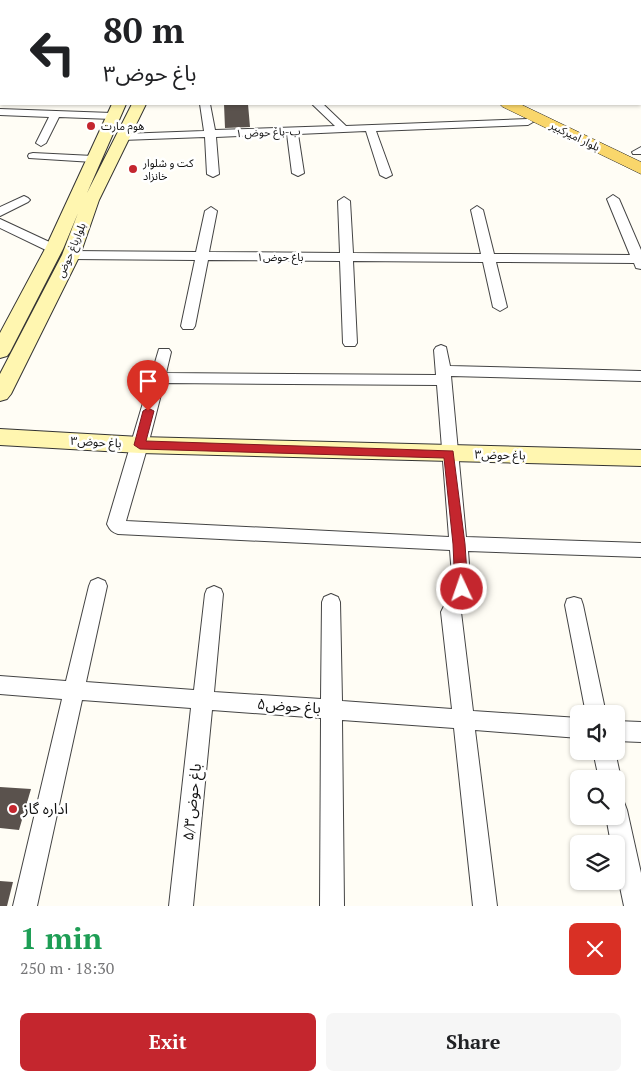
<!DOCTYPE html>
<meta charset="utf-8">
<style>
:root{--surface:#fff;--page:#f6f6f6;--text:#202124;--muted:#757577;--accent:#c4262e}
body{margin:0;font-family:"PT Serif","Noto Sans Arabic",serif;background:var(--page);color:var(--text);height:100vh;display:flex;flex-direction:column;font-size:19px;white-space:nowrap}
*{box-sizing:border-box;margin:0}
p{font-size:16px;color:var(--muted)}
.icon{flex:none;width:28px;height:28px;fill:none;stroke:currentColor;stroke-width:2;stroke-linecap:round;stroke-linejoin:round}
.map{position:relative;height:906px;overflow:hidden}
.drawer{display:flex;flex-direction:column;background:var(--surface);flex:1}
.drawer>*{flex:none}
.banner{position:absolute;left:0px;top:0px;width:641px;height:105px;box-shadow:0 1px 4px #0004;background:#fff;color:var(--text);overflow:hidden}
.controls{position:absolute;left:570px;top:705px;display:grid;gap:10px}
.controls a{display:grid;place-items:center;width:55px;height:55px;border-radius:8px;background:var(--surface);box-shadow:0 1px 4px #0004;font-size:25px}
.pin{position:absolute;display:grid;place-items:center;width:42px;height:42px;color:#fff;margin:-51px -21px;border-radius:50% 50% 50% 0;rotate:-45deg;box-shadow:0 0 5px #0007}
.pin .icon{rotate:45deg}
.me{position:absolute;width:55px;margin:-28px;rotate:357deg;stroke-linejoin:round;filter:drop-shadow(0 0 4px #0008)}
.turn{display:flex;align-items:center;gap:18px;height:105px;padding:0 20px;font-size:22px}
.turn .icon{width:65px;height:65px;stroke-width:2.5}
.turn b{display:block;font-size:35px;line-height:42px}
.round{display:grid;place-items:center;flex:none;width:52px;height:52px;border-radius:8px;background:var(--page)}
.headline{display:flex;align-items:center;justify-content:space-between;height:85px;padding:0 20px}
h1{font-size:30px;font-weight:800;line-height:38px;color:#1e9e55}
.primary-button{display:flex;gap:10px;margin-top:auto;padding:10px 20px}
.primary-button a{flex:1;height:58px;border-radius:8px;background:var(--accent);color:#fff;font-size:20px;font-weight:800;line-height:58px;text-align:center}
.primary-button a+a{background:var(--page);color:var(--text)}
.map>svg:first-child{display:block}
.building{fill:#5a524d}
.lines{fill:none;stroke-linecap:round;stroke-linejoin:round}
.street-casing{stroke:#444;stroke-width:2}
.secondary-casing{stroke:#333;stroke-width:2}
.primary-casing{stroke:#222;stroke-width:1}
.path{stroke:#333;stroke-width:1;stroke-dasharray:3 1;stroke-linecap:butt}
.street{fill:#fff;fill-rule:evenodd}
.secondary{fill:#fff6b0;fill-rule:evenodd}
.primary{fill:#f9d66b;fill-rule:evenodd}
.route{fill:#c4262e;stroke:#7f191e}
.poi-dot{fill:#c4262e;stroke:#fff;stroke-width:2}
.labels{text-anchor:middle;stroke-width:5;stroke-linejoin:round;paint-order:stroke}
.far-poi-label{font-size:11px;fill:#111;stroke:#fff;text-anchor:start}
.far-street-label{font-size:11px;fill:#111;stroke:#fff}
.street-label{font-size:12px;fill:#111;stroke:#fff}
.near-street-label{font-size:15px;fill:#111;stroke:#fff}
.near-poi-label{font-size:15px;fill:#111;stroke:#fff;text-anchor:start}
</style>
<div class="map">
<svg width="641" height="906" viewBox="0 0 641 906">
<rect width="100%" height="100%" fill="#fffdf5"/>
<path class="building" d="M 224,104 L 248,104 L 250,127 L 225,128 Z
M 0,787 L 31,789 L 19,830 L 0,828 Z
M 0,881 L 13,882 L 7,906 L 0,906 Z"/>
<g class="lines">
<defs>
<path id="street" d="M 107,0 L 140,0 L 106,1 Z
M 403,0 L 413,0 L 414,1 L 404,1 Z
M 200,104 L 210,104 L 215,130 L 335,126 L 312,104 L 323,104 L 346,126 L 528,119 L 533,122 L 528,125 L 376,131 L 392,175 L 386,178 L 380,175 L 366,131 L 298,134 L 304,173 L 298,176 L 292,173 L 287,134 L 216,137 L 219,174 L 213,177 L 207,174 L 205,137 L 122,140 L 117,137 L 122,134 L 204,131 Z
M 0,109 L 112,113 L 117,116 L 112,119 L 59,117 L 46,143 L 41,146 L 36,143 L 49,117 L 0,115 Z
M 641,147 L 641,154 L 633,154 L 632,152 Z
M 33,153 L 93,156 L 99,159 L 93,162 L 29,158 L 28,156 L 29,154 Z
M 613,195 L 619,199 L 641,250 L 641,269 L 636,268 L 634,263 L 496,262 L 507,307 L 500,311 L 493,307 L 483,262 L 353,261 L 357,343 L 355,346 L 345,346 L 343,343 L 340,261 L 208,260 L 195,326 L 193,329 L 183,329 L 181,326 L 195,260 L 71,259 L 65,255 L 71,251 L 196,252 L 205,211 L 211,207 L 217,211 L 209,252 L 340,253 L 338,201 L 344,197 L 350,201 L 353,253 L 481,254 L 471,210 L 477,206 L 483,210 L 494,254 L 630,255 L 607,199 Z
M 24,196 L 28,198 L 30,200 L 28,202 L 0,216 L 0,207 Z
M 0,219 L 58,246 L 60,249 L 58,252 L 50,252 L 0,228 Z
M 441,345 L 446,347 L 450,366 L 641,371 L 641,381 L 451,376 L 466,537 L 641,543 L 641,557 L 468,551 L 471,589 L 469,594 L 462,597 L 455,594 L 453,589 L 450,550 L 118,534 C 112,532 110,530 107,524 L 159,349 L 169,349 L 171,352 L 166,373 L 436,375 L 434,350 L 436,347 ZM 164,383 L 437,385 L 449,537 L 126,521 L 148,445 Z
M 98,578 L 105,581 L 107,586 L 86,682 L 194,690 L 205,594 L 207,589 L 214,586 L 221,589 L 223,594 L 214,692 L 321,699 L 322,602 L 324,597 L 331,594 L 338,597 L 340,602 L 342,701 L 452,709 L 441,612 L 444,606 L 451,604 L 458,606 L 461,612 L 473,711 L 579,718 L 579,738 L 475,730 L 497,906 L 473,906 L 454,728 L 342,720 L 344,906 L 320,906 L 321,718 L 212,710 L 193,906 L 169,906 L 191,708 L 82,700 L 37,906 L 13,906 L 62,699 L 0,694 L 0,676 L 66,681 L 89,586 L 91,581 Z
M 574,597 L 581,599 L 583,605 L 606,714 L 586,714 L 565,605 L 567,599 Z
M 616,721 L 641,722 L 641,742 L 616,741 Z
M 593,751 L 615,751 L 621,779 L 618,786 L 616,787 L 616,779 L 599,779 Z
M 616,799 L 624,802 L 627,810 L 641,873 L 641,906 L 624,906 L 616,868 L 616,844 L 611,844 L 606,816 L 616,816 Z"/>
<path id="secondary" d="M 112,104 L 126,104 L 87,193 L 132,104 L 146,104 L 99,200 L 80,255 L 11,394 L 7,399 L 0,401 L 0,374 L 62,255 L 78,213 L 63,249 L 10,352 L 7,356 L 0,358 L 0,333 L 45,249 Z
M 0,429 L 140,437 L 641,450 L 641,466 L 140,453 L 0,445 Z"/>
<path id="primary" d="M 284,0 L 299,0 L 299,1 L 285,1 Z
M 306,0 L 320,0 L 320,1 L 307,1 Z
M 500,104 L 520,104 L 641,162 L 641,174 L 503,107 Z"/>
</defs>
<use href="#street" class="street-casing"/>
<use href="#secondary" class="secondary-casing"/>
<use href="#primary" class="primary-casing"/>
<path class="path" d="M 378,1 L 383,0"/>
<use href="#street" class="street"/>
<use href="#secondary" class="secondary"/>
<use href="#primary" class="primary"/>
</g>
<path class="route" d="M 148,408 L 154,411 L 146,441 L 453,451 L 465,544 L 468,589 L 466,593 L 462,595 L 457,593 L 455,589 L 453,544 L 444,458 L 140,449 L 134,445 L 143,411 Z"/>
<g class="poi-dot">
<circle cx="91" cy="126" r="5"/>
<circle cx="133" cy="169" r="5"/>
<circle cx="13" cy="809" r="5"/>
</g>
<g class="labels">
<g class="far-poi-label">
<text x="101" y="130">هوم مارت</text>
<text x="143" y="167">کت و شلوار<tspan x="143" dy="13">خانزاد</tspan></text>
</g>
<g class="far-street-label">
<text transform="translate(268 132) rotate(-2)" y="4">۱ ب-باغ حوض</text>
<text transform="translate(575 136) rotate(26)" y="4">بلوار امیرکبیر</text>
<text transform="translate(71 250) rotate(-67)" y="4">بلوارباغ حوض</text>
<text x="280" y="261">باغ حوض۱</text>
</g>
<g class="street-label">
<text transform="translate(96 442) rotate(3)" y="4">باغ حوض۳</text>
<text transform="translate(500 455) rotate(1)" y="4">باغ حوض۳</text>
</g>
<g class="near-street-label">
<text transform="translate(289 706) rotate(4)" y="5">باغ حوض۵</text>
<text transform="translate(192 802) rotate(-84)" y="5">باغ حوض۵/۳</text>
</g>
<g class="near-poi-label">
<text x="23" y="814">اداره گاز</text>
</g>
</g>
</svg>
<div class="controls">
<a><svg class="icon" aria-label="sound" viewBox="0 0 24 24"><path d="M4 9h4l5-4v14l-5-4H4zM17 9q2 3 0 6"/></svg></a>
<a><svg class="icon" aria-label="search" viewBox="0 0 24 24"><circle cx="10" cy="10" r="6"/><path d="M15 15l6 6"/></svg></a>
<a><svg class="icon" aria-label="layers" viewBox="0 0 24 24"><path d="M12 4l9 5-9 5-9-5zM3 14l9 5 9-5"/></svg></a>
</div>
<div class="pin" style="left:148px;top:411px;background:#d93025"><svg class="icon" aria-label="arrive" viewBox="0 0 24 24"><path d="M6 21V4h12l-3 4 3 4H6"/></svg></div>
<svg class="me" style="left:462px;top:589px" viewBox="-20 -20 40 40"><circle r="17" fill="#c4262e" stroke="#fff" stroke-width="3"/><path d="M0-11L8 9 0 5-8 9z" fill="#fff"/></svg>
<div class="banner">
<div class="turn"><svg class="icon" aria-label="left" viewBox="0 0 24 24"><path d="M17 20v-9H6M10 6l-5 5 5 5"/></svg><div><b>80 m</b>باغ حوض۳</div></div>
</div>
</div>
<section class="drawer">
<div class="headline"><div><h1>1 min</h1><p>250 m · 18:30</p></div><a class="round" style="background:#d93025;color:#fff"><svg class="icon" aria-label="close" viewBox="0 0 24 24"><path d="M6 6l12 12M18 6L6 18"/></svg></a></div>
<div class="primary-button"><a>Exit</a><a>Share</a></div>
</section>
